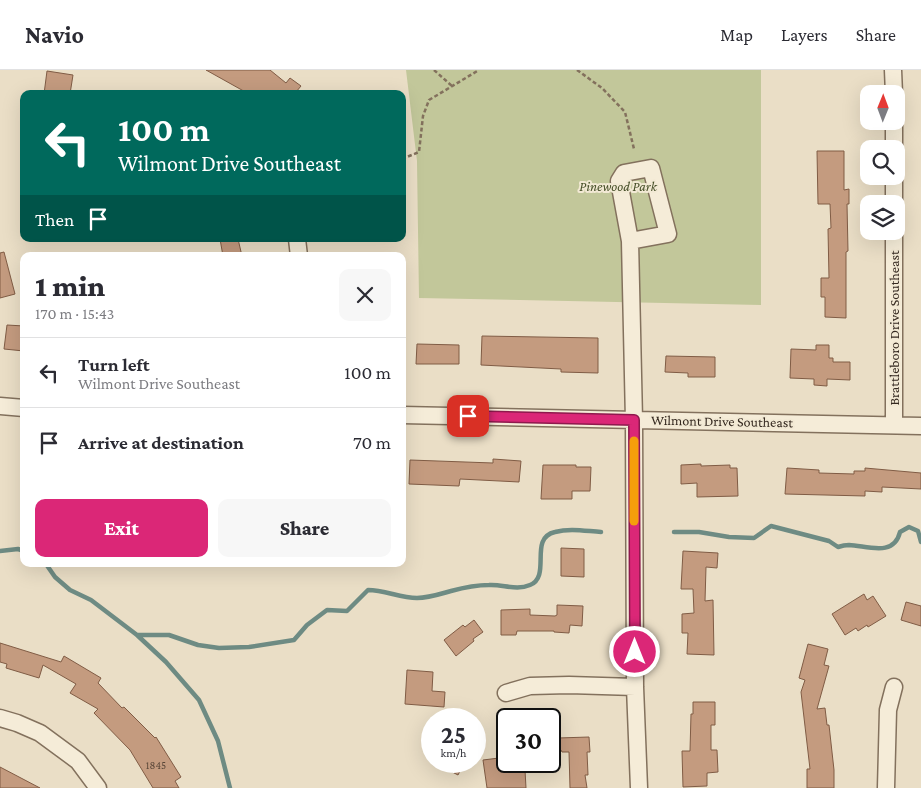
<!DOCTYPE html>
<meta charset="utf-8">
<style>
:root{--surface:#fff;--page:#f7f7f7;--text:#2b2b33;--muted:#7c7c81;--line:#e1e1e2;--accent:#db2777}
body{margin:0;font-family:"Crimson Pro",serif;background:var(--page);color:var(--text);height:100vh;display:flex;flex-direction:column;font-size:19px;white-space:nowrap}
*{box-sizing:border-box;margin:0}
p{font-size:16px;color:var(--muted)}
.icon{flex:none;width:28px;height:28px;fill:none;stroke:currentColor;stroke-width:2;stroke-linecap:round;stroke-linejoin:round}
.map{position:relative;flex:1;overflow:hidden}
.sheet{position:absolute;left:20px;top:182px;width:386px;height:315px;display:flex;flex-direction:column;background:var(--surface);border-radius:10px;box-shadow:0 5px 20px #0002}
.sheet>*{flex:none}
.hud{position:absolute;left:20px;top:20px;width:386px;height:152px;border-radius:10px;box-shadow:0 5px 20px #0002;background:#00695c;color:#fff;overflow:hidden}
.needle{width:32px;rotate:1deg}
.buttons{position:absolute;left:860px;top:15px;display:grid;gap:10px}
.buttons a{display:grid;place-items:center;width:45px;height:45px;border-radius:10px;background:var(--surface);box-shadow:0 5px 20px #0002;font-size:25px}
.speed{position:absolute;left:421px;top:638px;display:flex;gap:10px;font-size:25px;font-weight:700;text-align:center}
.speed>*{display:grid;place-content:center;width:65px;height:65px;border-radius:50%;background:var(--surface);box-shadow:0 5px 20px #0002;line-height:1}
.speed small{font-size:12px;font-weight:400}
.speed .limit{border:2px solid #111;border-radius:8px;background:#fff;color:#111}
.pin{position:absolute;display:grid;place-items:center;width:42px;height:42px;color:#fff;margin:-21px;border-radius:10px;box-shadow:0 2px 8px #0006}
.me{position:absolute;width:55px;margin:-28px;rotate:0deg;stroke-linejoin:round;filter:drop-shadow(0 0 4px #0008)}
.turn{display:flex;align-items:center;gap:18px;height:105px;padding:0 15px;font-size:22px}
.turn .icon{width:65px;height:65px;stroke-width:2.5}
.turn b{display:block;font-size:35px;line-height:42px}
.then{display:flex;align-items:center;height:48px;padding:0 15px;background:#0003;gap:10px;font-size:19px}
.round{display:grid;place-items:center;flex:none;width:52px;height:52px;border-radius:10px;background:var(--page)}
.head{display:flex;align-items:center;justify-content:space-between;height:85px;padding:0 15px}
h1{font-size:30px;font-weight:800;line-height:38px}
.button{display:flex;gap:10px;margin-top:auto;padding:10px 15px}
.button a{flex:1;height:58px;border-radius:10px;background:var(--accent);color:#fff;font-size:20px;font-weight:800;line-height:58px;text-align:center}
.button a+a{background:var(--page);color:var(--text)}
ul{padding:0;list-style:none}
li{display:flex;align-items:center;gap:15px;height:70px;padding:0 15px;border-top:1px solid var(--line)}
li div{flex:1}
li b{display:block;font-size:19px}
li em{font-style:normal}
header{display:flex;align-items:center;gap:30px;box-sizing:border-box;height:70px;padding:0 25px;background:var(--surface);border-bottom:1px solid var(--line)}
header strong{font-size:24px}
nav{display:flex;gap:28px;margin-inline-start:auto;font-size:18px}
.map>svg:first-child{display:block}
.green{fill:#c2c79a}
.lines{fill:none;stroke-linecap:round;stroke-linejoin:round}
.stream{stroke:#6e8b83;stroke-width:4.5}
.building{fill:#c49b7f;stroke:#805c45}
.minor-casing{stroke:#83715d;stroke-width:19}
.path{stroke:#83715d;stroke-width:2.5;stroke-dasharray:4 2.5;stroke-linecap:butt}
.minor{stroke:#f5ecd8;stroke-width:16}
.route-casing{stroke:#8e194d;stroke-width:12}
.route{stroke:#db2777;stroke-width:9}
.slow{stroke:#f59e0b;stroke-width:9}
.labels{text-anchor:middle;stroke-width:4;stroke-linejoin:round;paint-order:stroke}
.number-label{font-size:11px;fill:#594638}
.park-label{font-size:14px;font-style:italic;fill:#464f28;stroke:#f2e9d4}
.street-label{font-size:14px;fill:#352920;stroke:#f2e9d4}
</style>
<header>
<strong>Navio</strong>
<nav><a>Map</a><a>Layers</a><a>Share</a></nav>
</header>
<div class="map">
<svg width="921" height="718" viewBox="0 0 921 718">
<rect width="100%" height="100%" fill="#eadec6"/>
<path class="green" d="M 406,0 L 761,0 L 761,235 L 419,228 L 417,91 Z"/>
<g class="lines">
<path class="stream" d="M 674,462 L 699,462 L 729,467 L 754,468 L 771,456 L 829,471 L 838,477 C 841,476 846,475 849,475 C 868,476 894,487 900,462 L 909,457 L 918,461 L 921,472
M 0,481 L 18,479 L 24,481
M 46,494 L 55,507 L 70,520 L 91,530 L 137,565 L 166,592 L 199,630 L 218,671 L 230,718
M 137,565 L 169,565 L 198,575 L 219,578 L 249,577 L 294,570 L 307,555 L 327,540 L 347,541 L 368,520 C 385,520 400,528 417,528 C 429,528 440,524 451,521 C 462,518 477,515 489,515 C 503,514 516,521 530,515 C 552,506 528,468 555,462 C 570,458 585,461 601,462"/>
</g>
<path class="building" d="M 206,0 L 270,0 L 286,13 L 290,8 L 301,16 L 296,22 L 299,24 L 249,24 Z
M 47,1 L 73,5 L 70,24 L 44,24 Z
M 817,81 L 844,81 L 844,120 L 849,119 L 849,134 L 847,134 L 848,181 L 846,182 L 846,248 L 825,247 L 825,227 L 821,227 L 821,208 L 829,208 L 828,159 L 831,158 L 830,134 L 818,134 Z
M 220,169 L 238,169 L 242,186 L 223,186 Z
M 4,182 L 15,224 L 0,228 L 0,183 Z
M 7,255 L 24,256 L 24,281 L 4,279 Z
M 482,266 L 598,268 L 598,303 L 561,302 L 561,299 L 481,295 Z
M 417,274 L 459,275 L 459,294 L 416,294 Z
M 816,275 L 829,275 L 829,288 L 833,288 L 833,292 L 850,292 L 850,310 L 827,309 L 827,316 L 814,315 L 814,309 L 790,308 L 791,279 L 816,280 Z
M 666,286 L 715,287 L 715,307 L 688,307 L 688,303 L 665,302 Z
M 493,389 L 521,391 L 519,412 L 460,409 L 459,416 L 409,414 L 410,390 L 493,393 Z
M 701,394 L 701,396 L 730,395 L 730,398 L 737,398 L 738,426 L 697,427 L 697,413 L 681,414 L 681,395 Z
M 543,395 L 576,395 L 576,397 L 591,397 L 590,421 L 572,421 L 572,429 L 541,429 Z
M 787,398 L 819,400 L 819,403 L 854,404 L 854,401 L 865,401 L 865,398 L 921,403 L 921,419 L 882,417 L 882,422 L 865,421 L 865,426 L 785,424 Z
M 561,478 L 584,479 L 584,507 L 561,506 Z
M 683,481 L 718,483 L 717,498 L 706,497 L 705,531 L 713,530 L 714,585 L 687,584 L 688,563 L 682,563 L 682,544 L 694,543 L 693,519 L 681,519 Z
M 864,524 L 867,530 L 873,526 L 886,546 L 868,557 L 867,555 L 858,561 L 856,558 L 845,565 L 832,544 Z
M 906,532 L 921,536 L 921,556 L 901,550 Z
M 557,535 L 583,536 L 582,556 L 570,555 L 569,563 L 554,562 L 554,561 L 517,561 L 516,565 L 501,565 L 501,540 L 530,539 L 530,545 L 555,546 L 557,545 Z
M 474,550 L 483,562 L 473,569 L 474,571 L 456,586 L 444,570 L 463,555 L 465,557 Z
M 0,573 L 61,592 L 64,586 L 101,608 L 98,613 L 122,638 L 124,637 L 155,668 L 156,667 L 181,707 L 175,711 L 179,718 L 153,718 L 130,680 L 94,643 L 98,639 L 70,623 L 76,614 L 43,595 L 39,608 L 6,598 L 7,594 L 0,592 Z
M 808,574 L 828,579 L 824,595 L 829,596 L 817,639 L 825,638 L 827,655 L 829,655 L 834,700 L 834,718 L 807,718 L 807,699 L 810,699 L 801,622 L 805,610 L 799,608 Z
M 407,600 L 433,602 L 432,621 L 445,622 L 444,637 L 405,634 Z
M 693,632 L 715,632 L 715,655 L 711,655 L 711,680 L 717,680 L 718,702 L 707,703 L 707,716 L 683,717 L 682,681 L 690,681 L 691,644 L 693,644 Z
M 589,667 L 590,682 L 587,682 L 588,705 L 585,705 L 587,718 L 570,718 L 569,682 L 562,682 L 561,680 L 558,680 L 558,668 Z
M 499,688 L 500,701 L 525,700 L 526,718 L 487,718 L 483,690 Z
M 431,691 L 465,691 L 458,705 Z
M 0,697 L 40,718 L 0,718 Z"/>
<g class="lines">
<defs>
<path id="minor" d="M 893,0 L 894,24
M 894,51 L 894,79
M 894,106 L 894,134
M 894,161 L 894,355
M 297,169 L 299,186
M 630,171 L 668,164 L 651,98 L 624,103 L 619,111 L 630,171 L 634,350 L 635,617 L 639,718
M 0,336 L 24,338
M 402,345 L 921,356
M 506,623 L 530,616 L 569,615 L 635,617
M 0,648 L 17,653 L 40,663 L 78,691 L 98,718
M 886,718 L 888,640 L 894,617"/>
</defs>
<use href="#minor" class="minor-casing"/>
<path class="path" d="M 434,0 L 452,16
M 577,0 L 602,18 L 625,42 L 634,79
M 402,89 L 419,82 L 423,46 L 429,30 L 479,0"/>
<use href="#minor" class="minor"/>
</g>
<g class="lines">
<defs>
<path id="route" d="M 468,346 L 634,350 L 635,582"/>
</defs>
<use href="#route" class="route-casing"/>
<use href="#route" class="route"/>
<path class="slow" d="M 634,371 L 634,451"/>
</g>
<g class="labels">
<g class="number-label">
<text x="156" y="699">1845</text>
</g>
<g class="park-label">
<text x="618" y="121">Pinewood Park</text>
</g>
<g class="street-label">
<text transform="translate(894 258) rotate(-90)" y="5">Brattleboro Drive Southeast</text>
<text transform="translate(722 351) rotate(1)" y="5">Wilmont Drive Southeast</text>
</g>
</g>
</svg>
<div class="buttons">
<a><svg class="needle" viewBox="-14 -14 28 28"><path d="M0-13l5 13h-10z" fill="#e53935"/><path d="M0 13l5-13h-10z" fill="#7c7c81"/></svg></a>
<a><svg class="icon" aria-label="search" viewBox="0 0 24 24"><circle cx="10" cy="10" r="6"/><path d="M15 15l6 6"/></svg></a>
<a><svg class="icon" aria-label="layers" viewBox="0 0 24 24"><path d="M12 4l9 5-9 5-9-5zM3 14l9 5 9-5"/></svg></a>
</div>
<div class="speed"><div>25<small>km/h</small></div><div class="limit">30</div></div>
<div class="pin" style="left:468px;top:346px;background:#d93025"><svg class="icon" aria-label="arrive" viewBox="0 0 24 24"><path d="M6 21V4h12l-3 4 3 4H6"/></svg></div>
<svg class="me" style="left:635px;top:582px" viewBox="-20 -20 40 40"><circle r="17" fill="#db2777" stroke="#fff" stroke-width="3"/><path d="M0-11L8 9 0 5-8 9z" fill="#fff"/></svg>
<div class="hud">
<div class="turn"><svg class="icon" aria-label="left" viewBox="0 0 24 24"><path d="M17 20v-9H6M10 6l-5 5 5 5"/></svg><div><b>100 m</b>Wilmont Drive Southeast</div></div>
<div class="then">Then<svg class="icon" aria-label="arrive" viewBox="0 0 24 24"><path d="M6 21V4h12l-3 4 3 4H6"/></svg></div>
</div>
<section class="sheet">
<div class="head"><div><h1>1 min</h1><p>170 m · 15:43</p></div><a class="round"><svg class="icon" aria-label="close" viewBox="0 0 24 24"><path d="M6 6l12 12M18 6L6 18"/></svg></a></div>
<ul>
<li><svg class="icon" aria-label="left" viewBox="0 0 24 24"><path d="M17 20v-9H6M10 6l-5 5 5 5"/></svg><div><b>Turn left</b><p>Wilmont Drive Southeast</p></div><em>100 m</em></li>
<li><svg class="icon" aria-label="arrive" viewBox="0 0 24 24"><path d="M6 21V4h12l-3 4 3 4H6"/></svg><div><b>Arrive at destination</b></div><em>70 m</em></li>
</ul>
<div class="button"><a>Exit</a><a>Share</a></div>
</section>
</div>
